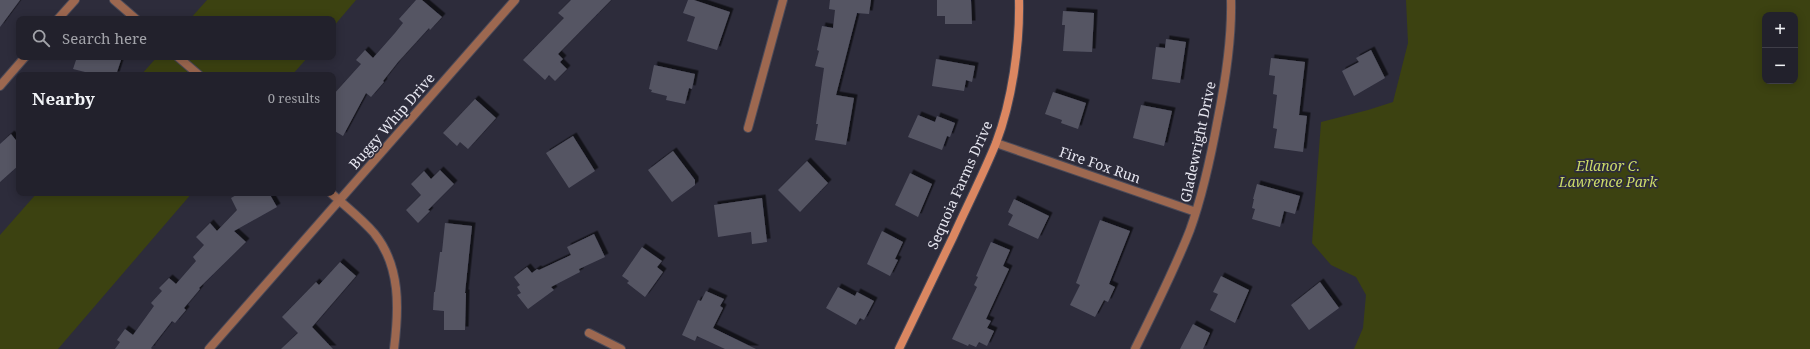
<!DOCTYPE html>
<html lang="en">
<head>
<meta charset="utf-8">
<style>
  :root { --surface:#22212c; --page:#2e2e38; --text:#f1f3f6; --muted:#a2a3a9; --line:#3f3e48 }
  body { margin:0; font-family:"Noto Serif",serif; background:var(--page); color:var(--text) }
  .controls { position:absolute; right:12px; top:12px; display:grid; overflow:hidden; border-radius:8px; box-shadow:0 2px 10px #0003 }
  .controls button { width:36px; height:36px; display:grid; place-items:center; padding:0; border:0; border-bottom:1px solid var(--line); background:var(--surface); color:var(--text); font:20px sans-serif }
  .list { margin:0; padding:0; list-style:none }
  h2 { display:flex; justify-content:space-between; align-items:center; height:52px; margin:0; padding:0 16px; font-size:17px }
  h2 small { font-size:13px; font-weight:400; color:var(--muted) }
  .icon { flex:none; width:22px; height:22px; fill:none; stroke:currentColor; stroke-width:2; stroke-linecap:round; stroke-linejoin:round }
  .map { position:relative; flex:none; width:1810px; height:349px; overflow:hidden }
  .search { position:absolute; background:var(--surface); box-shadow:0 2px 10px #0003; left:16px; top:16px; width:320px; height:44px; display:flex; align-items:center; gap:10px; box-sizing:border-box; padding:0 14px; border-radius:8px; color:var(--muted); font-size:15px }
  .panel { position:absolute; background:var(--surface); box-shadow:0 2px 10px #0003; left:16px; top:72px; width:320px; height:124px; border-radius:8px }
  .map>svg:first-child { display:block }
  .green { fill:#3c4211; fill-rule:evenodd }
  .building { fill:#555564; filter:url(#shadow) }
  .lines { fill:none; stroke-linecap:round; stroke-linejoin:round }
  .street-casing { stroke:#4b4a58; stroke-width:10 }
  .secondary-casing { stroke:#4b4a58; stroke-width:10 }
  .street { stroke:#9d6850; stroke-width:8 }
  .secondary { stroke:#db8761; stroke-width:8 }
  .labels { text-anchor:middle; stroke-width:3.5; stroke-linejoin:round; paint-order:stroke }
  .street-label { font-size:14px; fill:#e6e6f0; stroke:#2d2c3b }
  .park-label { font-size:14px; font-style:italic; fill:#ccdb68; stroke:#2d2c3b }
</style>
</head>
<body>
<div class="map">
<svg width="1810" height="349" viewBox="0 0 1810 349">
  <defs>
    <filter id="shadow"><feDropShadow dx="3.5" dy="-3.5" stdDeviation="0" flood-color="#0009"/></filter>
  </defs>
  <rect width="100%" height="100%" fill="#2d2c3b"/>
  <!-- green -->
  <path class="green" d="M207 0H356L333 27V19H190Z
    M1406 0H1810V349H1354L1363 328 1366 295 1356 277 1331 265 1312 243 1321 122 1368 110 1393 102 1408 43ZM1765 15H1795V81H1765Z
    M157 57H308L292 75H141Z
    M37 193H192L58 349H0V235Z"/>
  <!-- building -->
  <path class="building" d="M0 0H20L0 27Z
    M416 0H422L442 17 430 30 429 28 398 62 383 81 384 82 371 97 366 93 343 136 333 130V95L361 64 356 60 365 50 373 58 395 33 403 23 399 19Z
    M571 0H611L558 54 563 59 560 62 567 69 555 81 549 75 545 80 523 60 564 18 558 13Z
    M688 0H694L730 12 717 50 687 41 695 17 683 13Z
    M830 0H871L869 14 857 13 836 95 854 98 846 145 815 140 818 124H816L824 68 815 66 819 51 817 50 822 26 833 28 835 10 829 9Z
    M937 0H971L972 24H945V16H937Z
    M1063 11 1094 13 1092 52 1063 51 1065 25H1062Z
    M1166 39 1186 42 1180 83 1152 79 1156 47 1165 48Z
    M1371 50 1385 78 1354 96 1342 71 1359 62 1356 58Z
    M77 57H122L116 75H84L85 72 73 69Z
    M1271 58 1305 62 1299 115 1307 116 1303 152 1274 148 1277 129 1273 128 1277 95 1273 94 1275 76 1269 75Z
    M936 59 975 66 972 82 966 80 964 91 932 86Z
    M654 65 695 74 692 89 689 88 685 104 666 100 667 96 651 92 652 90 649 89Z
    M1053 92 1086 103 1078 129 1061 123 1062 120 1045 114Z
    M475 99 496 118 468 149 460 142 457 146 443 133Z
    M1141 105 1172 111 1164 146 1133 138Z
    M918 115 935 122 937 116 955 123 950 137 947 136 942 150 908 137Z
    M11 134 19 144V165L0 182V144Z
    M573 136 595 171 569 188 546 153Z
    M673 151 695 180V185L672 202 648 170Z
    M807 161 828 183 800 212 778 190Z
    M440 170 454 184 428 210 430 211 418 223 406 210 421 195 411 184 424 171 431 179Z
    M910 173 932 184 918 217 895 205Z
    M1257 184 1300 196 1295 214 1284 211 1280 227 1252 219 1255 209 1252 208 1254 199H1253Z
    M240 193H269L277 207 234 231 246 242 199 288 200 289 184 308 186 310 175 323 172 321 151 348 152 349H115L120 342 117 340 125 329 133 335 154 306 151 303 162 291 159 288 169 278 176 284 196 261 193 257 204 245 196 237 210 223 217 231 237 210 231 198Z
    M762 198 767 242 752 244 751 232 718 237 714 205Z
    M1014 199 1049 216 1038 239 1008 225 1013 215 1008 212Z
    M1100 220 1130 231 1109 284 1115 287 1108 302 1104 300 1095 317 1070 305 1080 285 1076 283Z
    M445 223 472 226 465 293H466L465 330H444V311L433 310 434 292H435L440 252H442Z
    M882 231 903 242 895 259 898 260 890 276 867 264Z
    M594 234 605 257 579 269 580 272 551 287 554 290 528 309 517 295 521 293 517 287 520 285 514 277 527 267 532 273 537 269 539 270 571 255 567 247Z
    M991 242 1010 250 1003 266 1009 269 986 319 991 321 987 328 994 331 987 346 979 342 976 347 969 344 968 346 952 339 977 287 974 285 978 277 976 276Z
    M642 247 662 261 657 267 663 272 645 297 627 283 629 281 622 276Z
    M340 262 356 276 312 327 333 349H281L298 333 282 317 316 282 319 285Z
    M1221 276 1249 290 1235 323 1210 310 1218 294 1213 292Z
    M1320 282 1339 308 1309 330 1291 305Z
    M838 287 855 296 857 292 874 301 864 320 860 318 856 325 826 308Z
    M706 291 724 299 720 306 723 308 713 328 756 349H725L697 336 695 341 682 335 698 300 701 301Z
    M1193 324 1210 333 1203 349H1180Z"/>
  <g class="lines">
    <defs>
      <path id="street" d="M114 0 136 19
        M58 19 75 0
        M178 57 199 75
        M0 86 25 57
        M748 128 783 0
        M996 143 1196 212
        M331 193C345 206 361 218 374 233 401 266 399 309 394 349
        M589 333 621 349
        M209 349 515 0
        M1135 349C1154 310 1174 271 1190 230 1203 194 1211 156 1218 118 1226 78 1232 40 1231 0"/>
      <path id="secondary" d="M899 349C917 312 935 274 953 237 967 206 983 175 996 143 1012 101 1020 45 1019 0"/>
    </defs>
    <!-- street casing -->
    <use href="#street" class="street-casing"/>
    <!-- secondary casing -->
    <use href="#secondary" class="secondary-casing"/>
    <!-- street -->
    <use href="#street" class="street"/>
    <!-- secondary -->
    <use href="#secondary" class="secondary"/>
  </g>
  <g class="labels">
    <!-- street labels -->
    <g class="street-label">
      <text transform="translate(392 121) rotate(-49)" y="5">Buggy Whip Drive</text>
      <text transform="translate(1198 142) rotate(-78)" y="5">Gladewright Drive</text>
      <text transform="translate(1100 165) rotate(19)" y="5">Fire Fox Run</text>
      <text transform="translate(960 185) rotate(-66)" y="5">Sequoia Farms Drive</text>
    </g>
    <!-- park labels -->
    <g class="park-label">
      <text x="1608" y="171">Ellanor C.<tspan x="1608" dy="16">Lawrence Park</tspan></text>
    </g>
  </g>
</svg>
<div class="controls">
<button>+</button>
<button>−</button>
</div>
<div class="search"><svg class="icon" aria-label="search" viewBox="0 0 24 24"><circle cx="10" cy="10" r="6"/><path d="M15 15l6 6"/></svg>Search here</div>
<section class="panel">
<h2>Nearby<small>0 results</small></h2>
<ul class="list">
</ul>
</section>
</div>
</body>
</html>
